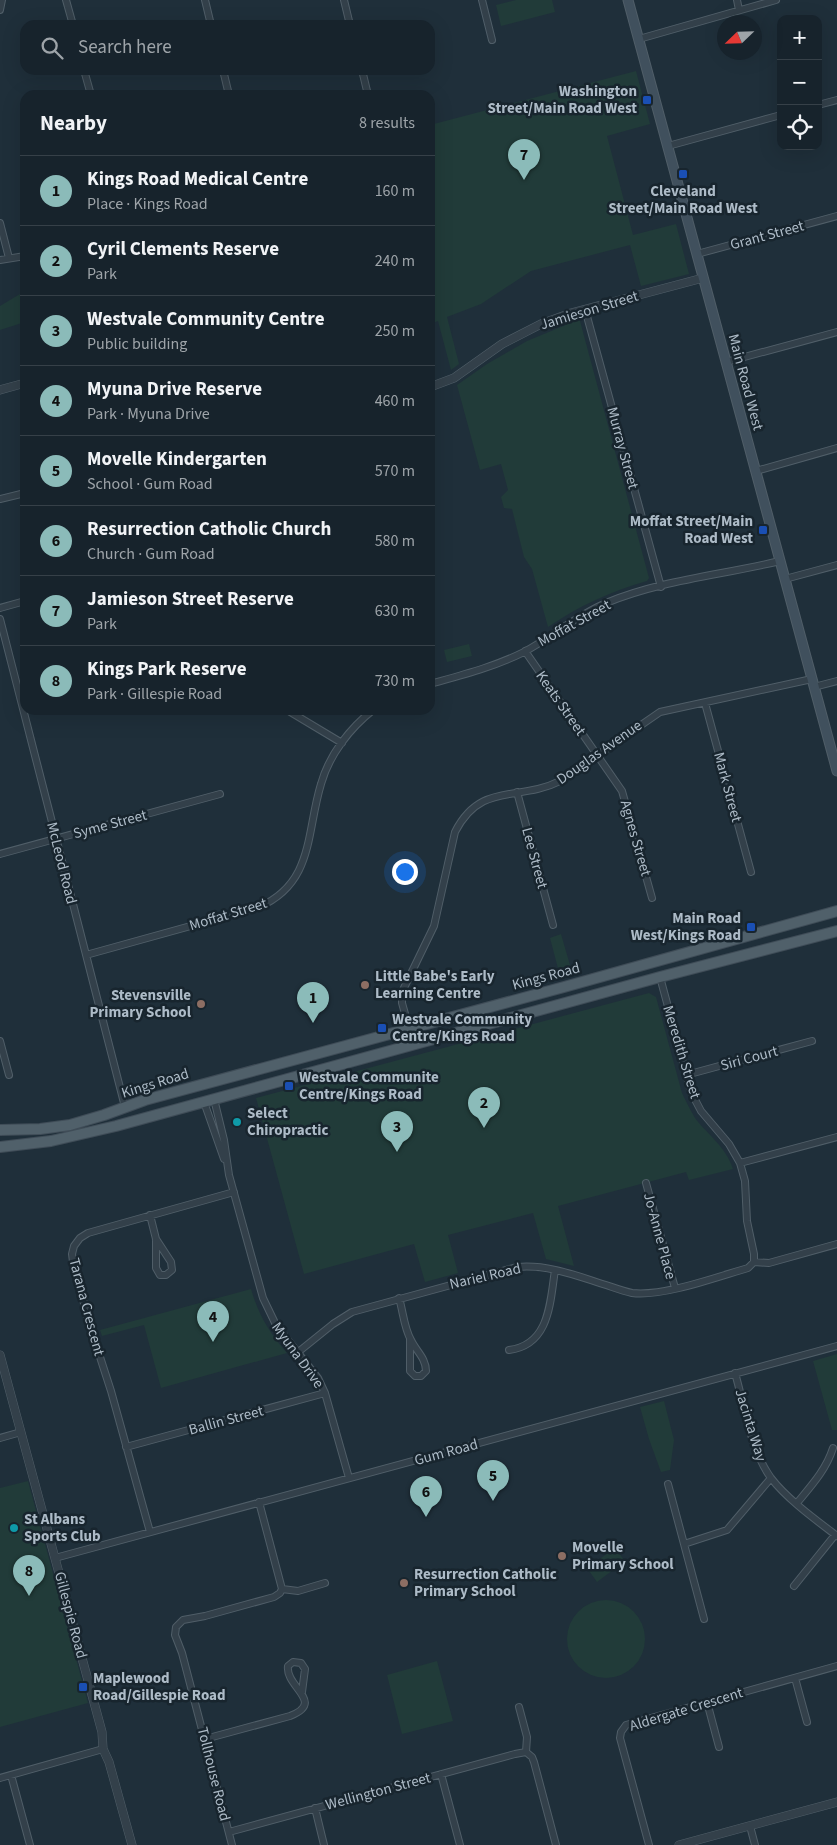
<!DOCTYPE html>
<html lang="en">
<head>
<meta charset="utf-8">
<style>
  :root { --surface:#17232c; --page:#202b34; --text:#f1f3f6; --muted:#9ea4a9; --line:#364048; --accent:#8bbbb9 }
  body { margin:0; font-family:"Source Sans 3",sans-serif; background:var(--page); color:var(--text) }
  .controls { position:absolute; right:15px; top:15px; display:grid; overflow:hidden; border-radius:10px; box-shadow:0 5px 20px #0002 }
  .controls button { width:45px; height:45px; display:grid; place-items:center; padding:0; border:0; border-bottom:1px solid var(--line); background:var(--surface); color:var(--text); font:25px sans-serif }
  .compass { position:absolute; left:717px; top:15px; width:45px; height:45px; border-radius:50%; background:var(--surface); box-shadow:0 5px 20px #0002; rotate:247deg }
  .you { position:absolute; left:404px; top:871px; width:18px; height:18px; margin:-12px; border:4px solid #fff; border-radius:50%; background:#1a73e8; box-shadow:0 0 0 8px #1a73e833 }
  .badge { display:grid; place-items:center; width:32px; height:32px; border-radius:50%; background:var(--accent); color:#111; font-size:16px; font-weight:700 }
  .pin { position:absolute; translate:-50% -41px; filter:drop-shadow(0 1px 2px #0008) }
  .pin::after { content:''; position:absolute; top:26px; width:18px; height:15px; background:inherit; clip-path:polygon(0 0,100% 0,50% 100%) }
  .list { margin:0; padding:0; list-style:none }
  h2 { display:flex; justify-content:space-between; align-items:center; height:65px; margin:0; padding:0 20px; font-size:21px }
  h2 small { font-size:16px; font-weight:400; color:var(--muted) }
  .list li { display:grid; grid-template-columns:32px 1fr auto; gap:15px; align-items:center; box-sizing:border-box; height:70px; padding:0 20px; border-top:1px solid var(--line) }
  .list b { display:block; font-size:19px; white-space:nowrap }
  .list p { margin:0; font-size:16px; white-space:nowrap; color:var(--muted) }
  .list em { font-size:16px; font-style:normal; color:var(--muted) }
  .icon { flex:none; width:28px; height:28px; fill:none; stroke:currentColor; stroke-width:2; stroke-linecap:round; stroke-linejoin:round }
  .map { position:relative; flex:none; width:837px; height:1845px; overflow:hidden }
  .search { position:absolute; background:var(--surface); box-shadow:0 5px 20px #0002; left:20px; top:20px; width:415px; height:55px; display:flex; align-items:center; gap:12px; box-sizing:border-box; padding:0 18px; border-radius:15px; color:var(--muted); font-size:19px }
  .panel { position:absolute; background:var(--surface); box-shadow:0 5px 20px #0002; left:20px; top:90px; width:415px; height:625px; border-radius:15px }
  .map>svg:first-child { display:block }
  .green { fill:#213b39 }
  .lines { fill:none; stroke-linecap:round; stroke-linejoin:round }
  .minor-casing { stroke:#505e68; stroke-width:8 }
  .tertiary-casing { stroke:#505e68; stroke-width:9 }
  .secondary-casing { stroke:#505e68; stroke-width:11 }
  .primary-casing { stroke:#3f4c57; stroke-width:12 }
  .minor { stroke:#33404a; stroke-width:6 }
  .tertiary { stroke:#33404a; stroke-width:8 }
  .secondary { stroke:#40505d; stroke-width:9 }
  .primary { stroke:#50606a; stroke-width:10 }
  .transit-dot { fill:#1a4fb4; stroke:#18252e; stroke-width:2 }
  .education-dot { fill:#8d6e63; stroke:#18252e; stroke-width:2 }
  .culture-dot { fill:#0f9aa8; stroke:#18252e; stroke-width:2 }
  .labels { text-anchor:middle; stroke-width:5; stroke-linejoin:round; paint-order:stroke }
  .poi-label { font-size:15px; font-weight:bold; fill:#adbbc7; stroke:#18252e; text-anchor:start }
  .street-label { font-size:15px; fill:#adbbc7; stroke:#18252e }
</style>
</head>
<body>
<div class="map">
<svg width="837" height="1845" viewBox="0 0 837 1845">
  <rect width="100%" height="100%" fill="#1f2f3a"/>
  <!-- green -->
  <path class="green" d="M516 0H552L555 12 501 26 496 5Z
    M636 71 650 124 607 136 633 235 676 224 689 274 641 286 630 245 531 271 481 304 447 317 459 364 451 370 438 321 430 324V125Z
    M25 291V322L0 330V306Z
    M578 320 580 321 649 578 647 581C611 591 579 606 548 627L532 569 524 557 512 509 504 508 501 497 508 490 501 464 480 470 457 385 487 364 527 341Z
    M469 644 472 656 447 662 444 650Z
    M561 934 572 972 560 976 550 938Z
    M649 993 656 997 682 1093C686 1101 690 1110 695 1118 708 1135 726 1147 733 1169L689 1180 686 1172 558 1206 574 1266 546 1259 533 1213 448 1235 458 1273 425 1282 414 1244 304 1274 256 1098Z
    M251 1289C258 1314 270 1334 287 1353L161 1388 144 1325 102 1336 100 1330Z
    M837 1354V1430H832L813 1361Z
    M664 1401 674 1440 670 1470 661 1472 649 1439 640 1407Z
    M28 1481 88 1703 0 1727V1488Z
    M615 1548 625 1561 597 1582 587 1568Z
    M567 1639a39 39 0 1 1 78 0a39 39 0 1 1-78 0Z
    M437 1661 453 1721 402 1734 387 1675Z"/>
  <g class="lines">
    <defs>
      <path id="minor" d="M66 0 73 25
        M205 0 211 25
        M344 0 350 25
        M482 0 492 40
        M737 0 739 10
        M0 10 2 0
        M639 39 776 0
        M84 70 91 95
        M223 70 229 95
        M362 70 368 95
        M818 105 837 100
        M668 146 781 115
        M0 223 9 258
        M697 254 837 216
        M0 260 25 256
        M585 309 661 587
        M726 362 837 332
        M756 471 837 448
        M0 499 25 493
        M785 579 837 565
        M0 608 25 601
        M0 619 125 1107
        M525 651 622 791 652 898
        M430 684C462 675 494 667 524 652 552 637 576 616 606 603 661 580 722 575 780 561
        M814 687 837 681
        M705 703 751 872
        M287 710 342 743
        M517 792 553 925
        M0 854 220 794
        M86 955 259 907C314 883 306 833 321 784 329 755 350 728 373 710
        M660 977 691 1092 701 1111 729 1144 740 1163 745 1181 747 1221 754 1254V1262
        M409 1028 402 1003V992L434 926 455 832C481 781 519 802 560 781L660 712 812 679
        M0 1041 9 1075
        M686 1075 812 1041
        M214 1099 224 1140 229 1175 263 1298 276 1325 318 1378 325 1393 349 1478
        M204 1102 224 1159
        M740 1163 837 1137
        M646 1183 675 1288
        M150 1215 156 1239V1268L160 1275H166L172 1270 171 1262 156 1239
        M399 1298C403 1311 404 1328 411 1340 416 1351 426 1358 426 1371L421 1376H415L410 1371V1339
        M509 1350C550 1345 550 1302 555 1270
        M297 1353 333 1324 352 1312 517 1267C548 1264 577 1276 606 1285 615 1288 623 1291 632 1293 662 1297 717 1277 748 1268L754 1262 769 1263 837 1244
        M735 1373C745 1407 750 1449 771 1478 787 1499 816 1520 837 1536
        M0 1438 21 1432
        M126 1447 325 1393
        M668 1484 704 1619
        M259 1502 282 1589
        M797 1503C811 1486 826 1470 833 1448
        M150 1532 111 1391 90 1326 73 1262 72 1254 74 1246 80 1238 88 1233 234 1192
        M684 1544 727 1530 771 1478
        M55 1558 837 1346
        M794 1586 835 1535
        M795 1678 807 1722
        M707 1702 719 1747
        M519 1707 527 1737 526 1752 532 1757 534 1762 556 1845
        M205 1739 290 1716C326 1702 285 1687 288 1666L293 1662 301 1663 305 1669 302 1692
        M441 1774 460 1845
        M11 1775 30 1845
        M0 1778 103 1749
        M315 1808 324 1845
        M750 1826 755 1845
        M229 1832 515 1754 526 1752
        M232 1845 182 1653 175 1635 176 1627 183 1620 205 1616 274 1597 280 1593 282 1589 298 1591 325 1583
        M649 1845 620 1738 621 1732 626 1725 837 1666"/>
      <path id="tertiary" d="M430 387 454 378 502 344 541 324 571 313 703 278
        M0 390 25 383
        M0 1355 102 1732 103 1749 109 1762 132 1845
        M679 1845 837 1802"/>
      <path id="secondary" d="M628 0 837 771"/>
      <path id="primary" d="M0 1130 40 1129 70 1125 104 1115 145 1100 564 987 837 911
        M0 1147 51 1141 116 1126 660 977 837 931"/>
    </defs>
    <!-- minor casing -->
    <use href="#minor" class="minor-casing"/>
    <!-- tertiary casing -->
    <use href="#tertiary" class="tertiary-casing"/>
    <!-- secondary casing -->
    <use href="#secondary" class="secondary-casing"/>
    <!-- primary casing -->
    <use href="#primary" class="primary-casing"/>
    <!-- minor -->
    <use href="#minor" class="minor"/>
    <!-- tertiary -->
    <use href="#tertiary" class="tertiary"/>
    <!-- secondary -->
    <use href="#secondary" class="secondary"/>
    <!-- primary -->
    <use href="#primary" class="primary"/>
  </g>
  <!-- markers -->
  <g class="transit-dot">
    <rect x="642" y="95" width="10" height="10" rx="2.5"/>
    <rect x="678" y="169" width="10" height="10" rx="2.5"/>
    <rect x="758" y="525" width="10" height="10" rx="2.5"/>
    <rect x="746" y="922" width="10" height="10" rx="2.5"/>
    <rect x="377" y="1023" width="10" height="10" rx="2.5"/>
    <rect x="284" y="1081" width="10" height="10" rx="2.5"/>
    <rect x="78" y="1682" width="10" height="10" rx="2.5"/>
  </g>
  <g class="education-dot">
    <circle cx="365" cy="985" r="5"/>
    <circle cx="201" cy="1004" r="5"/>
    <circle cx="562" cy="1556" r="5"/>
    <circle cx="404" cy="1583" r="5"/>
  </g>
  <g class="culture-dot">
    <circle cx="237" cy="1122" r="5"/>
    <circle cx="14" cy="1528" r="5"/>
  </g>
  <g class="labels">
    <!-- poi labels -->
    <g class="poi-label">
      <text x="637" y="96" text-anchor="end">Washington<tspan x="637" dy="17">Street/Main Road West</tspan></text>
      <text x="683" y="196" text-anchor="middle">Cleveland<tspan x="683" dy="17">Street/Main Road West</tspan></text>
      <text x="753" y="526" text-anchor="end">Moffat Street/Main<tspan x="753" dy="17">Road West</tspan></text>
      <text x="741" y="923" text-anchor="end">Main Road<tspan x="741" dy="17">West/Kings Road</tspan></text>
      <text x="375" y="981">Little Babe's Early<tspan x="375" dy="17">Learning Centre</tspan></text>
      <text x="191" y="1000" text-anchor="end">Stevensville<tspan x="191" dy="17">Primary School</tspan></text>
      <text x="392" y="1024">Westvale Community<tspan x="392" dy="17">Centre/Kings Road</tspan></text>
      <text x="299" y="1082">Westvale Communite<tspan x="299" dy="17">Centre/Kings Road</tspan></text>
      <text x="247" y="1118">Select<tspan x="247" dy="17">Chiropractic</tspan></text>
      <text x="24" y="1524">St Albans<tspan x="24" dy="17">Sports Club</tspan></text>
      <text x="572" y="1552">Movelle<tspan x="572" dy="17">Primary School</tspan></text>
      <text x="414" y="1579">Resurrection Catholic<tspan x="414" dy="17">Primary School</tspan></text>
      <text x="93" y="1683">Maplewood<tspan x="93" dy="17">Road/Gillespie Road</tspan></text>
    </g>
    <!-- street labels -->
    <g class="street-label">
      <text transform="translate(767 235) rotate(-15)" y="5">Grant Street</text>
      <text transform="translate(589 310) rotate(-17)" y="5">Jamieson Street</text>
      <text transform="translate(746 382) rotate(75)" y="5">Main Road West</text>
      <text transform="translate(623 448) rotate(75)" y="5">Murray Street</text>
      <text transform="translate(574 623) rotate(-29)" y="5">Moffat Street</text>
      <text transform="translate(561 703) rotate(55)" y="5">Keats Street</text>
      <text transform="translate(599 752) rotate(-35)" y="5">Douglas Avenue</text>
      <text transform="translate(728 787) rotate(75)" y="5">Mark Street</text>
      <text transform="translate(110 824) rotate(-15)" y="5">Syme Street</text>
      <text transform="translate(636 838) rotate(74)" y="5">Agnes Street</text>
      <text transform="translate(535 858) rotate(75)" y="5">Lee Street</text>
      <text transform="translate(62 863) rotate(76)" y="5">McLeod Road</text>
      <text transform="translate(228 914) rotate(-17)" y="5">Moffat Street</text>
      <text transform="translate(546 976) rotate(-15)" y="5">Kings Road</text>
      <text transform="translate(682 1052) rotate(73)" y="5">Meredith Street</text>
      <text transform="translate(749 1058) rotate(-15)" y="5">Siri Court</text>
      <text transform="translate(155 1083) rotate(-17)" y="5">Kings Road</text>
      <text transform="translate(660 1236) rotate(75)" y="5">Jo-Anne Place</text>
      <text transform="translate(485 1276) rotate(-13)" y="5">Nariel Road</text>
      <text transform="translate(87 1307) rotate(75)" y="5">Tarana Crescent</text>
      <text transform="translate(298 1355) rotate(54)" y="5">Myuna Drive</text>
      <text transform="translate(226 1420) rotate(-15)" y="5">Ballin Street</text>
      <text transform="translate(751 1425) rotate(73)" y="5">Jacinta Way</text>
      <text transform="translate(446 1452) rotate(-15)" y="5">Gum Road</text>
      <text transform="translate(71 1615) rotate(75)" y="5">Gillespie Road</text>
      <text transform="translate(686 1709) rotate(-17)" y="5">Aldergate Crescent</text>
      <text transform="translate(214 1774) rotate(76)" y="5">Tollhouse Road</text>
      <text transform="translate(378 1791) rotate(-15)" y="5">Wellington Street</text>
    </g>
  </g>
</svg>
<div class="controls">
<button>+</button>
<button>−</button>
<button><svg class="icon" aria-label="locate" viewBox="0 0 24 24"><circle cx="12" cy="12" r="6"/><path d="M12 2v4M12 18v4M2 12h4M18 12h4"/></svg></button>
</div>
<svg class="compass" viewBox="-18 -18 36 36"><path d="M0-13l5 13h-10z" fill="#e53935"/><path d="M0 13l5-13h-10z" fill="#9ea4a9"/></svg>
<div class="you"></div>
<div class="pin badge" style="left:313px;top:1023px">1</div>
<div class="pin badge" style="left:484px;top:1128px">2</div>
<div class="pin badge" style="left:397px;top:1152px">3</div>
<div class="pin badge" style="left:213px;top:1342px">4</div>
<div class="pin badge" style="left:493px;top:1501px">5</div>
<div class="pin badge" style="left:426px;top:1517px">6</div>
<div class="pin badge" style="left:524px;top:180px">7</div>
<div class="pin badge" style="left:29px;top:1596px">8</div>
<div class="search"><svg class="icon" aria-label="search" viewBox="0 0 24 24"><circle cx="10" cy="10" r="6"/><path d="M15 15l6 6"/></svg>Search here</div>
<section class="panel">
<h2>Nearby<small>8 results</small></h2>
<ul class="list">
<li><span class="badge">1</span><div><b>Kings Road Medical Centre</b><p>Place · Kings Road</p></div><em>160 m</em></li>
<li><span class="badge">2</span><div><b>Cyril Clements Reserve</b><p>Park</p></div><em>240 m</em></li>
<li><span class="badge">3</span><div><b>Westvale Community Centre</b><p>Public building</p></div><em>250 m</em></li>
<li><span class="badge">4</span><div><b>Myuna Drive Reserve</b><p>Park · Myuna Drive</p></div><em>460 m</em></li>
<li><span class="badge">5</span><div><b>Movelle Kindergarten</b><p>School · Gum Road</p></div><em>570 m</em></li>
<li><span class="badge">6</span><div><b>Resurrection Catholic Church</b><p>Church · Gum Road</p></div><em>580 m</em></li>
<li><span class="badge">7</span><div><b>Jamieson Street Reserve</b><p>Park</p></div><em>630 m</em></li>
<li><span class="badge">8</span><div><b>Kings Park Reserve</b><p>Park · Gillespie Road</p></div><em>730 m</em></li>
</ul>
</section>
</div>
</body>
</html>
